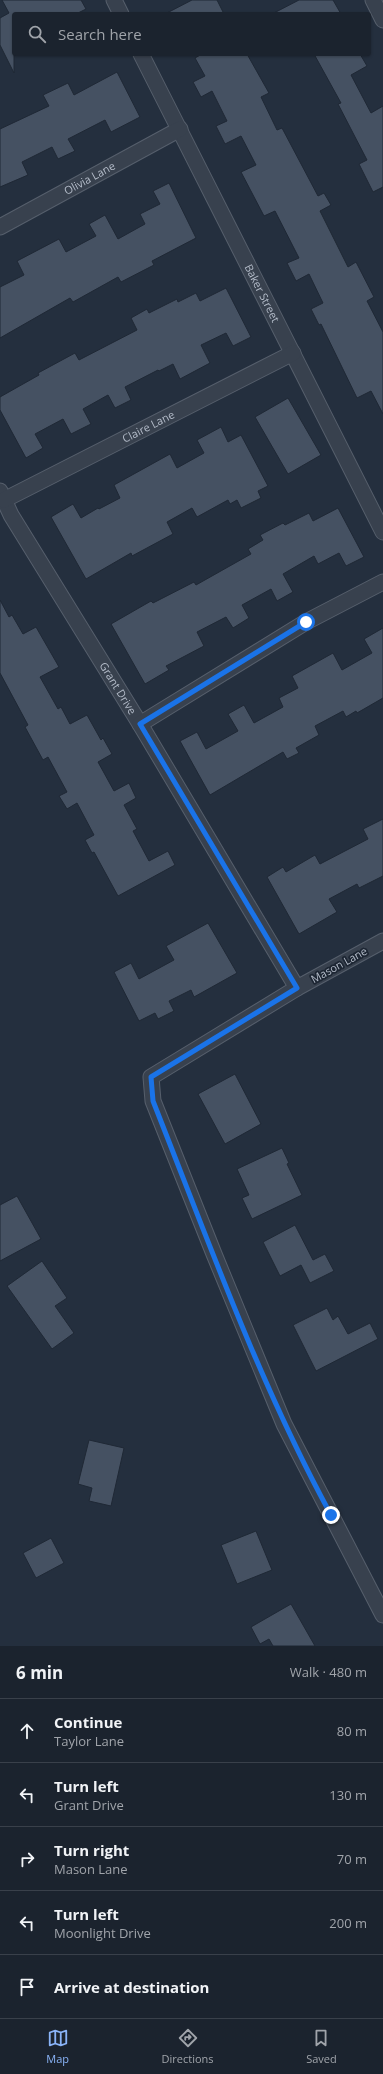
<!DOCTYPE html>
<html lang="en">
<head>
<meta charset="utf-8">
<style>
  :root { --surface:#1b232e; --page:#242b36; --text:#f1f3f6; --muted:#a0a4aa; --line:#39404a; --accent:#8ab4f8 }
  body { margin:0; font-family:"Open Sans",sans-serif; background:var(--page); color:var(--text) }
  .stop { position:absolute; width:12px; height:12px; margin:-9px; border:3px solid #1a73e8; border-radius:50%; background:#fff }
  .stop.end { background:#1a73e8; border-color:#fff; box-shadow:0 1px 4px #0008 }
  .list { margin:0; padding:0; list-style:none }
  h2 { display:flex; justify-content:space-between; align-items:center; height:52px; margin:0; padding:0 16px; font-size:17px }
  h2 small { font-size:13px; font-weight:400; color:var(--muted) }
  .list li { display:grid; grid-template-columns:26px 1fr auto; gap:12px; align-items:center; box-sizing:border-box; height:64px; padding:0 16px; border-top:1px solid var(--line) }
  .list b { display:block; font-size:15px; white-space:nowrap }
  .list p { margin:0; font-size:13px; white-space:nowrap; color:var(--muted) }
  .list em { font-size:13px; font-style:normal; color:var(--muted) }
  .icon { flex:none; width:22px; height:22px; fill:none; stroke:currentColor; stroke-width:2; stroke-linecap:round; stroke-linejoin:round }
  .map { position:relative; flex:none; width:383px; height:1646px; overflow:hidden }
  .search { position:absolute; background:var(--surface); box-shadow:0 1px 3px #0004; left:12px; right:12px; top:12px; height:44px; display:flex; align-items:center; gap:10px; box-sizing:border-box; padding:0 14px; border-radius:4px; color:var(--muted); font-size:15px }
  .sheet { height:372px; background:var(--surface) }
  nav { display:flex; justify-content:space-around; align-items:center; box-sizing:border-box; height:56px; border-top:1px solid var(--line); background:var(--surface); font-size:11px; color:var(--muted) }
  nav a { display:grid; justify-items:center; gap:2px }
  nav .on { color:var(--accent) }
  .map>svg:first-child { display:block }
  .building { fill:#455162; stroke:#1f2835 }
  .lines { fill:none; stroke-linecap:round; stroke-linejoin:round }
  .minor-casing { stroke:#565f6c; stroke-width:17 }
  .minor { stroke:#38414e; stroke-width:15 }
  .route { stroke:#1a73e8; stroke-width:5 }
  .labels { text-anchor:middle; stroke-width:3.5; stroke-linejoin:round; paint-order:stroke }
  .street-label { font-size:11px; fill:#b4bcc9; stroke:#1d2633 }
</style>
</head>
<body>
<div class="map">
<svg width="383" height="1646" viewBox="0 0 383 1646">
  <rect width="100%" height="100%" fill="#242f3e"/>
  <!-- building -->
  <path class="building" d="M2 0H81L86 9 76 14H14V73L0 45V18L9 13Z
    M192 0H217L224 14H165Z
    M299 0H333L341 14H272Z
    M202 54H247L269 93 261 97 277 130 282 128 318 196 324 193 331 205 320 211 348 267 356 262 374 297 367 301 383 332V414L371 391 357 398 321 324 319 325 311 309 323 303 309 274 296 281 287 263 299 258 275 211 264 216 241 172 256 165 241 136 225 144 216 126 227 121 212 91 201 97 193 82 205 76 195 58Z
    M314 54H360L367 66 351 75 371 113 383 106V187L373 192 359 164 367 160 338 104 341 103Z
    M117 72 140 117 111 132 105 120 68 139 75 151 58 159 52 147 22 162 28 175 0 187V129L49 106 43 95 68 83 74 95Z
    M169 183 196 238 152 261 154 265 121 282 118 277 73 302 70 298 0 338V287L24 275 17 261 59 239 66 252 96 236 89 224 105 215 118 239 145 224 140 214 160 204 153 191Z
    M226 288 251 337 233 346 226 333 201 345 210 363 180 379 173 364 159 371 158 370 125 387 131 400 115 408 108 395 83 409 91 424 71 434 63 419 35 434 43 448 26 458 0 410V397L39 375 38 373 75 353 79 360 137 330 131 318 147 309 149 313 177 299 178 302 196 293 200 301Z
    M288 398 321 455 288 474 255 417Z
    M221 427 228 442 241 435 268 486 258 491 261 498 241 508 237 500 230 504 228 500 197 517 192 508 167 522 173 534 132 556 131 553 86 579 51 517 73 504 81 518 98 508 99 509 120 498 114 485 170 454 177 468 204 453 197 440Z
    M338 508 364 557 346 566 339 553 318 564 314 556 283 574 293 592 277 601 271 589 242 605 249 618 233 628 226 617 197 632 204 646 166 666 169 670 145 684 111 624 151 601 153 603 194 582 196 585 251 554 248 549 263 540 260 535 283 523 285 525 309 513 313 521Z
    M0 600 9 617 12 615 23 634 36 627 59 667 40 677 58 709 61 707 70 724 87 715 101 740 103 738 112 754 98 762 114 791 129 783 136 798 124 805 137 829 133 831 149 861 168 851 175 865 118 896 94 852 92 853 85 840 94 835 77 803 67 809 59 796 67 792 48 757 43 760 25 727 28 725 0 673Z
    M383 628V698L357 713 356 711 346 717 343 711 315 726 319 735 296 748 299 753 287 759 283 752 210 795 180 741 197 732 206 749 238 731 228 714 244 705 254 723 283 707 279 698 298 688 292 676 333 653 342 670 372 653 364 639Z
    M383 819V876L359 888 357 884 329 899 337 912 299 934 267 877 283 867 286 872 315 855 320 864 368 839 363 829Z
    M208 923 237 973 194 997 191 990 169 1001 174 1011 158 1019 155 1013 139 1021 114 972 131 963 139 979 174 960 166 946Z
    M235 1074 261 1124 225 1144 198 1094Z
    M282 1148 289 1163 287 1164 302 1195 252 1219 242 1198 249 1195 237 1169Z
    M17 1196 41 1239 0 1261V1205Z
    M295 1225 313 1260 325 1254 334 1271 310 1283 301 1265 280 1276 263 1242Z
    M42 1261 67 1298 55 1306 74 1333 52 1349 7 1286Z
    M327 1308 333 1320 338 1316 348 1334 370 1323 378 1339 316 1371 293 1325Z
    M89 1440 124 1448 111 1506 89 1501 92 1488 78 1484Z
    M256 1531 272 1570 237 1584 221 1545Z
    M51 1538 64 1563 36 1578 23 1553Z
    M291 1604 315 1646H273L269 1639 260 1644 251 1627Z"/>
  <g class="lines">
    <defs>
      <g id="minor">
        <path d="M114 0 121 14"/>
        <path d="M373 0 383 20"/>
        <path id="s1" d="M141 54 383 532"/>
        <path id="s2" d="M0 227 180 129"/>
        <path id="s3" d="M0 491 11 515 140 724 297 988"/>
        <path id="s4" d="M4 500 293 353"/>
        <path d="M140 724 306 622 383 582"/>
        <path d="M383 941 297 988 151 1077 153 1101 214 1254 284 1424 383 1615"/>
      </g>
    </defs>
    <!-- minor casing -->
    <use href="#minor" class="minor-casing"/>
    <!-- minor -->
    <use href="#minor" class="minor"/>
  </g>
  <g class="lines">
    <!-- route -->
    <path class="route" d="M306 622 140 724 297 988 151 1077 153 1101C208 1240 259 1383 331 1515"/>
  </g>
  <g class="labels">
    <!-- street labels -->
    <g class="street-label">
      <text dy="4" stroke="none"><textPath href="#s2" startOffset="102">Olivia Lane</textPath></text>
      <text dy="4" stroke="none"><textPath href="#s1" startOffset="268">Baker Street</textPath></text>
      <text dy="4" stroke="none"><textPath href="#s4" startOffset="162">Claire Lane</textPath></text>
      <text dy="4" stroke="none"><textPath href="#s3" startOffset="230">Grant Drive</textPath></text>
      <text transform="translate(339 965) rotate(-29)" y="4">Mason Lane</text>
    </g>
  </g>
</svg>
<div class="stop" style="left:306px;top:622px"></div>
<div class="stop end" style="left:331px;top:1515px"></div>
<div class="search"><svg class="icon" aria-label="search" viewBox="0 0 24 24"><circle cx="10" cy="10" r="6"/><path d="M15 15l6 6"/></svg>Search here</div>
</div>
<section class="sheet">
<h2>6 min<small>Walk · 480 m</small></h2>
<ul class="list">
<li><svg class="icon" aria-label="ahead" viewBox="0 0 24 24"><path d="M12 20V5M6 11l6-6 6 6"/></svg><div><b>Continue</b><p>Taylor Lane</p></div><em>80 m</em></li>
<li><svg class="icon" aria-label="left" viewBox="0 0 24 24"><path d="M17 20v-9H6M10 6l-5 5 5 5"/></svg><div><b>Turn left</b><p>Grant Drive</p></div><em>130 m</em></li>
<li><svg class="icon" aria-label="right" viewBox="0 0 24 24"><path d="M7 20v-9h11M14 6l5 5-5 5"/></svg><div><b>Turn right</b><p>Mason Lane</p></div><em>70 m</em></li>
<li><svg class="icon" aria-label="left" viewBox="0 0 24 24"><path d="M17 20v-9H6M10 6l-5 5 5 5"/></svg><div><b>Turn left</b><p>Moonlight Drive</p></div><em>200 m</em></li>
<li><svg class="icon" aria-label="arrive" viewBox="0 0 24 24"><path d="M6 21V4h12l-3 4 3 4H6"/></svg><div><b>Arrive at destination</b></div></li>
</ul>
</section>
<nav>
<a class="on"><svg class="icon" aria-label="map" viewBox="0 0 24 24"><path d="M3 6l6-2 6 2 6-2v14l-6 2-6-2-6 2zM9 4v14M15 6v14"/></svg>Map</a>
<a><svg class="icon" aria-label="directions" viewBox="0 0 24 24"><path d="M12 3l9 9-9 9-9-9zM9 14v-3h6M13 9l2 2-2 2"/></svg>Directions</a>
<a><svg class="icon" aria-label="saved" viewBox="0 0 24 24"><path d="M7 4h10v16l-5-4-5 4z"/></svg>Saved</a>
</nav>
</body>
</html>
